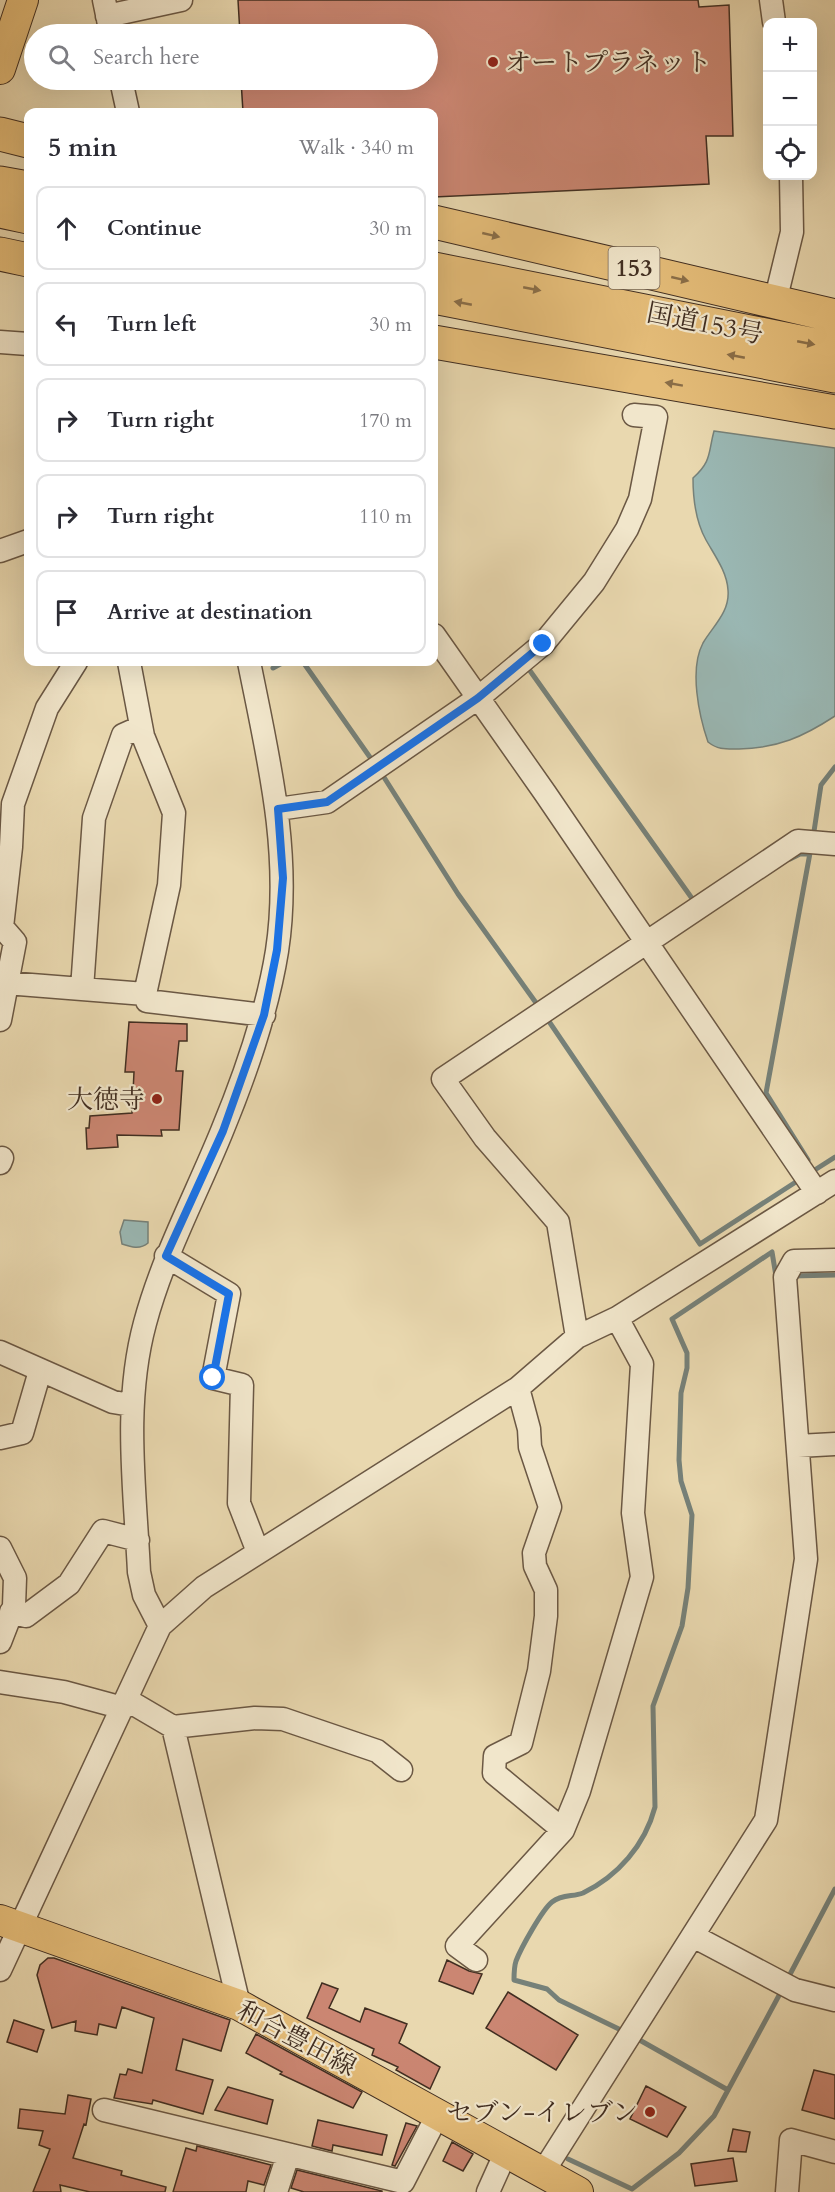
<!DOCTYPE html>
<html lang="en">
<head>
<meta charset="utf-8">
<style>
  :root { --surface:#fff; --page:#f7f7f7; --text:#2b2b33; --muted:#7c7c81; --line:#e1e1e2 }
  body { margin:0; font-family:Cardo,"Noto Serif JP",serif; background:var(--page); color:var(--text) }
  .controls { position:absolute; right:18px; top:18px; display:grid; overflow:hidden; border-radius:12px; box-shadow:0 6px 24px #0002 }
  .controls button { width:54px; height:54px; display:grid; place-items:center; padding:0; border:0; border-bottom:2px solid var(--line); background:var(--surface); color:var(--text); font:30px sans-serif }
  .stop { position:absolute; width:18px; height:18px; margin:-14px; border:4px solid #1a73e8; border-radius:50%; background:#fff }
  .stop.end { background:#1a73e8; border-color:#fff; box-shadow:0 2px 6px #0008 }
  .list { margin:0; padding:0; list-style:none }
  h2 { display:flex; justify-content:space-between; align-items:center; height:78px; margin:0; padding:0 24px; font-size:26px }
  h2 small { font-size:20px; font-weight:400; color:var(--muted) }
  .list li { display:grid; grid-template-columns:39px 1fr auto; gap:18px; align-items:center; box-sizing:border-box; height:84px; margin:0 12px 12px; padding:0 12px; border:2px solid var(--line); border-radius:12px }
  .list b { display:block; font-size:22px; white-space:nowrap }
  .list em { font-size:20px; font-style:normal; color:var(--muted) }
  .icon { flex:none; width:33px; height:33px; fill:none; stroke:currentColor; stroke-width:2; stroke-linecap:round; stroke-linejoin:round }
  .map { position:relative; flex:none; width:835px; height:2192px; overflow:hidden }
  .search { position:absolute; background:var(--surface); box-shadow:0 6px 24px #0002; left:24px; top:24px; width:414px; height:66px; display:flex; align-items:center; gap:15px; box-sizing:border-box; padding:0 21px; border-radius:33px; color:var(--muted); font-size:22px }
  .panel { position:absolute; background:var(--surface); box-shadow:0 6px 24px #0002; left:24px; top:108px; width:414px; height:558px; border-radius:12px }
  .map>svg:first-child { display:block }
  .water { fill:#9ab8b4; stroke:#768179; stroke-width:1.5 }
  .lines { fill:none; stroke-linecap:round; stroke-linejoin:round }
  .stream { stroke:#768179; stroke-width:5 }
  .building { fill:#cb8672; stroke:#412e21; stroke-width:1.5 }
  .minor-casing { stroke:#6b5844; stroke-width:25 }
  .major-casing { stroke:#412e21; stroke-width:32 }
  .highway-casing { stroke:#412e21; stroke-width:35 }
  .minor { stroke:#f1e6cb; stroke-width:22 }
  .major { stroke:#e4bc78; stroke-width:30 }
  .highway { stroke:#e4bc78; stroke-width:33 }
  .oneway { fill:#8a6e48 }
  .route { stroke:#1a73e8; stroke-width:8 }
  .poi-dot { fill:#8f2418; stroke:#f1e6cb; stroke-width:2 }
  .labels { text-anchor:middle; stroke-width:4.5; stroke-linejoin:round; paint-order:stroke }
  .shield { fill:#f1e6cb; stroke:#766554; stroke-width:1.5 }
  .shield-label { font-size:24px; font-weight:bold; fill:#412e21 }
  .poi-label { font-size:26px; fill:#412e21; stroke:#f1e6cb; text-anchor:end }
  .street-label { font-size:26px; fill:#412e21; stroke:#f1e6cb }
</style>
</head>
<body>
<div class="map">
<svg width="835" height="2192" viewBox="0 0 835 2192">
  <rect width="100%" height="100%" fill="#e9d8af"/>
  <filter id="stains"><feTurbulence type="fractalNoise" baseFrequency=".00333" numOctaves="4"/><feColorMatrix values="0 0 0 0 .2 0 0 0 0 .09 0 0 0 0 .02 0 0 0 .5 -.17"/></filter>
  <radialGradient id="worn" r=".72"><stop offset=".6" stop-color="#630" stop-opacity="0"/><stop offset="1" stop-color="#630" stop-opacity=".3"/></radialGradient>
  <!-- water -->
  <path class="water" d="M714 431 835 448V716C803 737 778 748 739 749 726 749 718 750 708 742 699 716 689 669 703 643 713 626 730 612 728 590 727 572 715 556 706 540 696 522 693 498 693 478 712 461 708 453 714 431Z
    M124 1220 148 1222V1243C140 1250 131 1247 122 1244L120 1232Z"/>
  <g class="lines">
    <!-- stream -->
    <path class="stream" d="M303 662 374 763
      M273 668 284 662
      M528 668 696 904
      M380 771 458 894 539 1007
      M813 838 821 785 835 767
      M790 859 800 854H809
      M546 1017 700 1244 802 1178
      M808 1160 766 1093 810 853
      M810 1173 835 1157
      M792 1276 835 1275
      M787 1980 835 1889
      M625 2032 559 2000 547 1989 514 1980C514 1974 514 1967 516 1961 521 1948 542 1910 552 1902 562 1894 573 1897 583 1893 618 1876 645 1845 655 1807L653 1706 682 1626 688 1588 692 1515 681 1481 679 1460 681 1393 687 1368V1353L672 1319 772 1252 776 1276
      M636 2038 728 2090
      M568 2159 632 2189 679 2153 714 2116 783 1988"/>
  </g>
  <!-- building -->
  <path class="building" d="M238 0H698L699 7 729 5 733 136H706L709 184 434 197V112H243L241 80H428V34H240Z
    M129 1022 187 1024V1041H179L176 1071H183L179 1130H161L162 1136 117 1135 118 1147 87 1149 86 1128H89L90 1116 132 1113 134 1072H125Z
    M48 1958H54L230 2020 221 2051 183 2039 176 2070 213 2080 203 2114 153 2100 152 2104 114 2098 120 2074 126 2075 128 2069 142 2073 154 2018 122 2007 116 2028 99 2024 97 2035 75 2031 76 2021 52 2028 37 1975 40 1965Z
    M447 1960 469 1971 482 1974 473 1994 439 1981Z
    M322 1983 338 1989 329 2008 360 2022 365 2008 407 2024 399 2043 440 2067 430 2089 396 2070 398 2067 372 2055 374 2049 307 2018Z
    M508 1992 578 2035 556 2070 486 2028Z
    M14 2020 44 2030 37 2052 7 2042Z
    M256 2034 362 2092 353 2108 280 2074 282 2072 246 2053Z
    M814 2070 835 2075V2119L802 2110Z
    M646 2086 686 2107 667 2137 630 2119Z
    M228 2087 273 2100 267 2124 215 2110Z
    M68 2095 91 2099 86 2125 84 2124 73 2158 122 2171 121 2175 166 2187 165 2192H90L60 2185 61 2192H33L50 2149 39 2145 43 2131 18 2128 20 2109 65 2114Z
    M318 2120 387 2135 382 2155 333 2145 332 2151 312 2146Z
    M406 2123 417 2126 395 2166 392 2165Z
    M733 2129 750 2132 746 2152 728 2151Z
    M452 2142 473 2154 463 2171 443 2161Z
    M197 2146 271 2165 264 2185 248 2181 246 2192H173L186 2148 196 2151Z
    M733 2158 737 2181 695 2186 691 2164Z
    M297 2170 382 2191V2192H304L291 2188Z"/>
  <g class="lines">
    <defs>
      <path id="minor" d="M104 0 111 34
        M771 0 774 22
        M107 16 181 0
        M121 80 128 112
        M775 302 792 232 791 176
        M0 342 28 344
        M0 551 28 541
        M434 635 545 793 817 1193
        M129 662 143 736 174 813 169 885 145 994
        M278 809 327 802 478 698 543 644 594 582 627 529 640 499 656 417 634 415
        M0 978 6 983 145 994 147 1001 264 1015
        M82 989 94 818 123 735 141 727
        M0 1020 15 942 2 927 11 847 13 804 47 708 76 662
        M0 1163 2 1158
        M166 1256 229 1294 213 1378 242 1385 239 1503 258 1552
        M577 1337 558 1222 485 1138 443 1079 798 841 835 844
        M0 1352 113 1402 131 1405
        M518 1388 529 1429 530 1447 550 1507 534 1553 535 1566 546 1590V1616L539 1671 521 1743 495 1756 494 1773 563 1830 579 1791 642 1577 633 1513 642 1364 617 1318
        M0 1438 22 1433 40 1371
        M798 1446 835 1444
        M0 1548 15 1578 14 1606 0 1642
        M11 1612 26 1616 69 1584 103 1531 138 1540
        M160 1626 144 1595 139 1572C135 1489 123 1404 145 1323 163 1256 196 1195 222 1131 246 1073 267 1013 277 951 292 853 268 757 249 662
        M0 1682 64 1692 123 1708
        M127 1700 173 1727 255 1718 283 1719 377 1751 401 1770
        M173 1727 239 2005
        M693 1936 795 1990 835 2000
        M476 1960 457 1946 563 1830
        M0 1970 160 1626 204 1587 518 1388 577 1337 617 1318 835 1181
        M104 2110 403 2182 438 2114
        M543 2172 766 1820 806 1559 785 1277 794 1261 835 1260
        M276 2192 288 2155
        M488 2192 506 2152
        M787 2192 791 2140 835 2152"/>
      <path id="major" d="M0 69 23 0
        M0 1920 239 2005 578 2192"/>
      <path id="highway" d="M0 134 28 141
        M0 183 28 188
        M0 211 28 217
        M434 222 835 316
        M0 254 28 260
        M434 269 835 349
        M434 297 835 376
        M434 342 835 412"/>
    </defs>
    <!-- minor casing -->
    <use href="#minor" class="minor-casing"/>
    <!-- major casing -->
    <use href="#major" class="major-casing"/>
    <!-- highway casing -->
    <use href="#highway" class="highway-casing"/>
    <!-- minor -->
    <use href="#minor" class="minor"/>
    <!-- major -->
    <use href="#major" class="major"/>
    <!-- highway -->
    <use href="#highway" class="highway"/>
  </g>
  <!-- one-way arrows -->
  <defs><path id="oneway-solid" d="M-6-.8H1V-3.2L6.5 0L1 3.2V.8H-6Z" transform="scale(1.5)"/></defs>
  <g class="oneway">
    <use href="#oneway-solid" transform="translate(491 235) rotate(13)"/>
    <use href="#oneway-solid" transform="translate(680 279) rotate(13)"/>
    <use href="#oneway-solid" transform="translate(532 289) rotate(11)"/>
    <use href="#oneway-solid" transform="translate(463 303) rotate(-169)"/>
    <use href="#oneway-solid" transform="translate(806 343) rotate(11)"/>
    <use href="#oneway-solid" transform="translate(736 356) rotate(-169)"/>
    <use href="#oneway-solid" transform="translate(674 384) rotate(-170)"/>
  </g>
  <g class="lines">
    <!-- route -->
    <path class="route" d="M213 1378 229 1294 166 1256 223 1131 264 1015 277 950 283 878 278 809 327 802 478 698 543 644"/>
  </g>
  <!-- markers -->
  <g class="poi-dot">
    <circle cx="493" cy="62" r="6"/>
    <circle cx="157" cy="1099" r="6"/>
    <circle cx="650" cy="2112" r="6"/>
  </g>
  <g class="labels">
    <!-- shield labels -->
    <rect class="shield" x="608.5" y="247" width="51" height="42" rx="4.5"/>
    <g class="shield-label">
      <text x="634" y="276">153</text>
    </g>
    <!-- poi labels -->
    <g class="poi-label">
      <text x="505" y="71" text-anchor="start">オートプラネット</text>
      <text x="145" y="1108">大徳寺</text>
      <text x="638" y="2121">セブン-イレブン</text>
    </g>
    <!-- street labels -->
    <g class="street-label">
      <text transform="translate(705 323) rotate(11)" y="9">国道153号</text>
      <text transform="translate(297 2038) rotate(28)" y="9">和合豊田線</text>
    </g>
  </g>
  <rect width="100%" height="100%" filter="url(#stains)"/>
  <rect width="100%" height="100%" fill="url(#worn)"/>
</svg>
<div class="controls">
<button>+</button>
<button>−</button>
<button><svg class="icon" aria-label="locate" viewBox="0 0 24 24"><circle cx="12" cy="12" r="6"/><path d="M12 2v4M12 18v4M2 12h4M18 12h4"/></svg></button>
</div>
<div class="stop" style="left:213px;top:1378px"></div>
<div class="stop end" style="left:543px;top:644px"></div>
<div class="search"><svg class="icon" aria-label="search" viewBox="0 0 24 24"><circle cx="10" cy="10" r="6"/><path d="M15 15l6 6"/></svg>Search here</div>
<section class="panel">
<h2>5 min<small>Walk · 340 m</small></h2>
<ul class="list">
<li><svg class="icon" aria-label="ahead" viewBox="0 0 24 24"><path d="M12 20V5M6 11l6-6 6 6"/></svg><div><b>Continue</b></div><em>30 m</em></li>
<li><svg class="icon" aria-label="left" viewBox="0 0 24 24"><path d="M17 20v-9H6M10 6l-5 5 5 5"/></svg><div><b>Turn left</b></div><em>30 m</em></li>
<li><svg class="icon" aria-label="right" viewBox="0 0 24 24"><path d="M7 20v-9h11M14 6l5 5-5 5"/></svg><div><b>Turn right</b></div><em>170 m</em></li>
<li><svg class="icon" aria-label="right" viewBox="0 0 24 24"><path d="M7 20v-9h11M14 6l5 5-5 5"/></svg><div><b>Turn right</b></div><em>110 m</em></li>
<li><svg class="icon" aria-label="arrive" viewBox="0 0 24 24"><path d="M6 21V4h12l-3 4 3 4H6"/></svg><div><b>Arrive at destination</b></div></li>
</ul>
</section>
</div>
</body>
</html>
